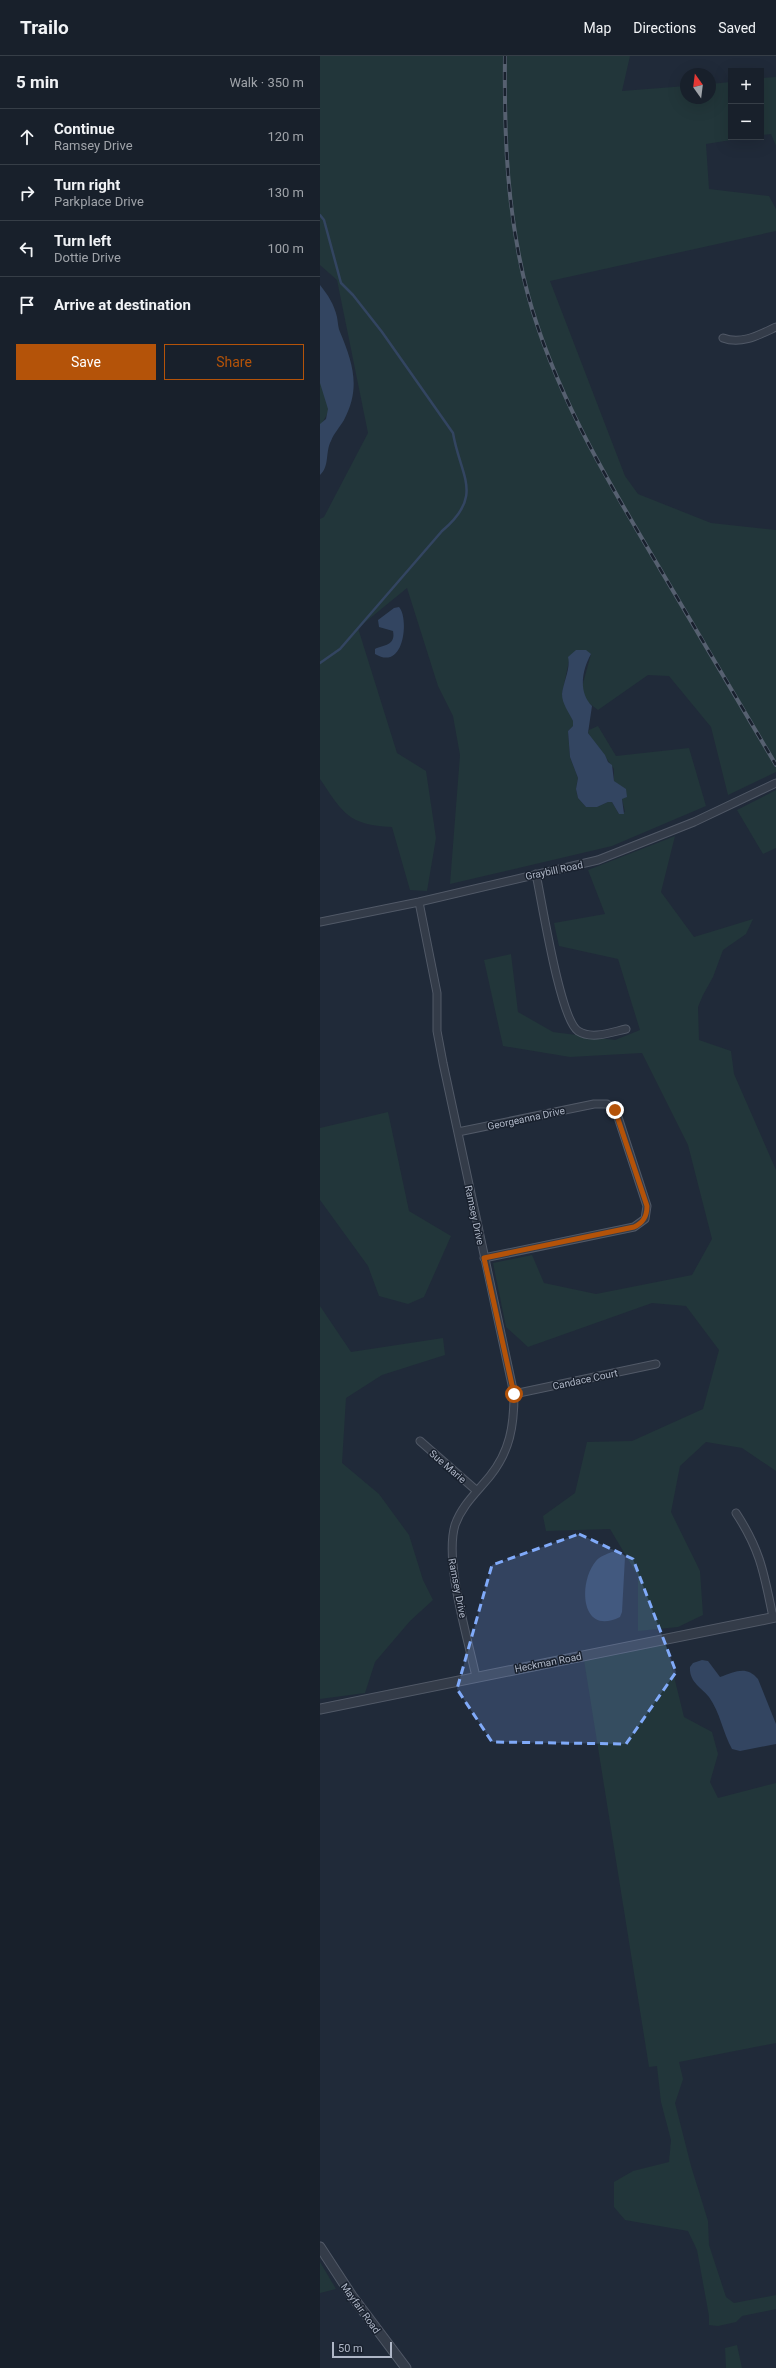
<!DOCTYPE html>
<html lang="en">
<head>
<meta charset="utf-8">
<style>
  :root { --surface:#18202b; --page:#252d37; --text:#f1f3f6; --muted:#9fa3a9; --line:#363e47; --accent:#b45309 }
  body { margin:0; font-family:Roboto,sans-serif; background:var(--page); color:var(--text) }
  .controls { position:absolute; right:12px; top:12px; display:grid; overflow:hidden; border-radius:0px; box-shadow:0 4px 16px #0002 }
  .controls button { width:36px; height:36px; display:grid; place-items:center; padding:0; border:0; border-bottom:1px solid var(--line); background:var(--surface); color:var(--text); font:20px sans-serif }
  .compass { position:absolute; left:360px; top:12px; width:36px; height:36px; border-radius:50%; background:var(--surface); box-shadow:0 4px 16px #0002; rotate:346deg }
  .scale { position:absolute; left:12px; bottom:10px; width:60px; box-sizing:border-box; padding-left:4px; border:2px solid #aeb6c6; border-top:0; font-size:11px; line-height:14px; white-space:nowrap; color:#aeb6c6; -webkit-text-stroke:3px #19212e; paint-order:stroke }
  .stop { position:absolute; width:12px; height:12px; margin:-9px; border:3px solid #b45309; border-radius:50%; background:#fff }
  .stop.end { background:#b45309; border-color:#fff; box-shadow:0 1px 4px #0008 }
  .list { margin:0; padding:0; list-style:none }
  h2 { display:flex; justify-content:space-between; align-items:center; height:52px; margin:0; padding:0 16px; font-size:17px }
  h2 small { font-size:13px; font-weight:400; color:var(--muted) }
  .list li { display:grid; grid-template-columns:26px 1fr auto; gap:12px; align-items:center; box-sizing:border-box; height:56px; padding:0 16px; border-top:1px solid var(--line) }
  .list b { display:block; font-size:15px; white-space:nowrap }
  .list p { margin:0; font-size:13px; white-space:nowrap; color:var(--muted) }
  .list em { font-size:13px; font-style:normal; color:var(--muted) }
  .actions { display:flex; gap:8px; padding:12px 16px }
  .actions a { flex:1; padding:9px 0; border:1px solid var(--accent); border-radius:0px; text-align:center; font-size:14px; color:var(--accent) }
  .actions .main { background:var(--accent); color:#fff }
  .icon { flex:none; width:22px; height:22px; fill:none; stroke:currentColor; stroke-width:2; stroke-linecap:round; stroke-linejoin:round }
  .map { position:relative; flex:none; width:456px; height:2312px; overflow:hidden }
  header { display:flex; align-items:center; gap:24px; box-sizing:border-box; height:56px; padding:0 20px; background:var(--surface); border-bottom:1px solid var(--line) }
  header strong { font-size:19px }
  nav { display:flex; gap:22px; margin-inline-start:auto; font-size:14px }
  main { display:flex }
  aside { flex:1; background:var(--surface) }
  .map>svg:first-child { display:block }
  .green { fill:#22363a }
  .water { fill:#334561 }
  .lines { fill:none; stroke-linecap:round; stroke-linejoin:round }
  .stream { stroke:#334561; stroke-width:2.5 }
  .minor-casing { stroke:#515967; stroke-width:9 }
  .tertiary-casing { stroke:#515967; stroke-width:11 }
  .minor { stroke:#343c49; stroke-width:7 }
  .tertiary { stroke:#343c49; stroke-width:9 }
  .rail-casing { stroke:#566070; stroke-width:4 }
  .rail { stroke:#19212e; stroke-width:2.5; stroke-dasharray:8; stroke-linecap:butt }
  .route { stroke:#b45309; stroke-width:5 }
  .marked { fill:#80aaf9; fill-opacity:0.2; stroke:#80aaf9; stroke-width:3; stroke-dasharray:8 5; stroke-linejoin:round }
  .labels { text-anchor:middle; stroke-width:3; stroke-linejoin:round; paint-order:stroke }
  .street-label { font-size:10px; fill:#aeb6c6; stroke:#19212e }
</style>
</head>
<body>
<header>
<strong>Trailo</strong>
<nav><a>Map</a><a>Directions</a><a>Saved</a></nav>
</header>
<main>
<aside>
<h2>5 min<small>Walk · 350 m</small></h2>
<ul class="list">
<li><svg class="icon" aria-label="ahead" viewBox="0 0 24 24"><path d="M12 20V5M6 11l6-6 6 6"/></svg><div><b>Continue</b><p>Ramsey Drive</p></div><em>120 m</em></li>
<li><svg class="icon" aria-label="right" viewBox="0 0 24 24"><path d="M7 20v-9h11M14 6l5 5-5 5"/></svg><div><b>Turn right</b><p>Parkplace Drive</p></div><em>130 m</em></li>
<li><svg class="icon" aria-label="left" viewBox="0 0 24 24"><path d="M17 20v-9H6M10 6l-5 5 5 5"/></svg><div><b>Turn left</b><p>Dottie Drive</p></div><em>100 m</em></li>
<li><svg class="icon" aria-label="arrive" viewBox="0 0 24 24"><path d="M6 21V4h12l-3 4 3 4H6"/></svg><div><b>Arrive at destination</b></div></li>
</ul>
<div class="actions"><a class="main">Save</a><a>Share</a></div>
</aside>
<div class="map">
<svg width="456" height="2312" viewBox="0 0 456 2312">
  <rect width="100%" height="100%" fill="#202a39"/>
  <!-- green -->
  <path class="green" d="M0 0H310L302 35 366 30V42H390V28L411 26V81H430L386 88 389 133 449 140 456 153V175L230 225 305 420 318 438 391 467 456 474V716L408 739 391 671 349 620 328 619 278 654 265 644 262 631 271 598 249 605 242 638 253 665V670L248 675 250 701 258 722 256 733 258 742 266 751H277L288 746H292L299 758 305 756 302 743 294 725V713L268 677 269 674 278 670 296 700 369 692 386 750 292 790 130 828 140 699 133 660 118 630 87 532 38 572 77 697 106 715 116 782 107 835 90 834 72 771C28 769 23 757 0 723V463L4 461 48 377 17 224 0 209Z
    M456 21V90L451 78 441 79V22Z
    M0 279 21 333 0 371Z
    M456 734V792L443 798 417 754Z
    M355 780 341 836 374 881 433 863 426 878 403 894 393 921 383 939 378 951 379 984 411 995 414 1018 456 1114V1415L422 1392 386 1386 360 1410 351 1456 380 1515 383 1559 358 1571 318 1575V1520L290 1473 226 1475 223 1460 255 1437 267 1386 312 1385 383 1353 399 1294 366 1250 332 1247 208 1291 186 1271 173 1207 212 1199 224 1227 276 1238 372 1219 392 1183 368 1089 322 997 250 1001 183 990 164 904 191 898 198 956 233 976 295 984 320 974 298 903 239 890 234 867 285 858 268 814Z
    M68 1056 89 1155 131 1180 104 1241 88 1248 59 1240 48 1210 0 1144V1072Z
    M0 1250 31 1296 123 1282 125 1299 62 1319 26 1342 22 1407 59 1438 89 1479 103 1524 113 1544 90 1565 55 1606 45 1637 0 1643Z
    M346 1588 364 1661 392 1676 398 1698 390 1726 398 1742 456 1727V1987L359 2006 363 2023 355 2047 371 2110 388 2165 389 2189 406 2241 414 2247 456 2239V2253L422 2260 416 2266 398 2270 389 2269V2260L377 2194 368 2175 305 2164 294 2151V2126L313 2115 349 2106 351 2084 341 2046 337 2010 329 2011 264 1604Z
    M0 2206 16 2233 0 2237Z
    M417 2289 422 2312H406L405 2292Z"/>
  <!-- water -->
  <path class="water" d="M0 229C8 239 14 248 17 261 18 266 18 272 20 276 33 307 41 332 24 364 20 371 14 377 11 385 5 396 10 410 0 419V368L6 363 8 353 0 327Z
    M79 551C89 561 85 616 55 598V593C63 589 76 590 73 575L59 571 58 564 74 552Z
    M256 594H266L271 598C262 614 258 636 272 650L268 677 285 699 288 706 292 709 294 725 306 733 307 741 302 743 304 758H299L292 746H288L277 751H266L258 742 256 733 258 722 250 701 248 675 253 670V665C249 656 242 648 242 638 243 627 251 612 248 601Z
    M292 1496 302 1497 305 1501 302 1556 300 1561C260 1581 258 1526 276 1505 280 1500 287 1498 292 1496Z
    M382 1604 388 1605 400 1621C415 1616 426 1609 438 1623L456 1668V1688L420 1695 412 1693C403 1677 400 1656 389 1641 381 1631 369 1626 370 1611L373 1607Z"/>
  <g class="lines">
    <!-- stream -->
    <path class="stream" d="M0 159 4 164 21 227 33 239 62 276 133 377C140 420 165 439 122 475L20 593 0 607"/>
    <defs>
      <path id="minor" d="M403 282C421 289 439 279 456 271
        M216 818C222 846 240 963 258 975 272 984 292 976 306 973
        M99 846 117 937V975L123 1007 194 1338C194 1370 190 1395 170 1420 157 1436 142 1449 135 1469 124 1506 148 1582 156 1621
        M0 866 99 846 278 804 374 766 456 727
        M138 1076 274 1048H287L297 1058 327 1150 325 1163 314 1171 164 1202
        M194 1338 336 1308
        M100 1385 157 1435
        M416 1457C441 1495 444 1518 453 1561"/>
      <path id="tertiary" d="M0 1653 456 1561
        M0 2191 32 2240 86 2312"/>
    </defs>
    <!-- minor casing -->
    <use href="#minor" class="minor-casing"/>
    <!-- tertiary casing -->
    <use href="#tertiary" class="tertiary-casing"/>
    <!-- minor -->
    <use href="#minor" class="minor"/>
    <!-- tertiary -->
    <use href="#tertiary" class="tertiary"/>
    <defs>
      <path id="rail" d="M185 0C184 81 187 160 208 239 234 334 283 417 333 501 374 570 415 639 456 709"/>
    </defs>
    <!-- rail casing -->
    <use href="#rail" class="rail-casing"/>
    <!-- rail -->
    <use href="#rail" class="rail"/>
  </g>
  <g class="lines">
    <!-- route -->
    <path class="route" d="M194 1338 164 1202 314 1171C323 1167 327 1161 327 1150L295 1054"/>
  </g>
  <!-- marked area -->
  <path class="marked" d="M259 1478 313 1503 356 1616 306 1688 172 1686 137 1633 172 1509Z"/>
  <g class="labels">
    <!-- street labels -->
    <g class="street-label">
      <text transform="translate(234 814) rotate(-12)" y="4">Graybill Road</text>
      <text transform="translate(206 1062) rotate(-12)" y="4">Georgeanna Drive</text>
      <text transform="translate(155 1159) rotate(78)" y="4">Ramsey Drive</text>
      <text transform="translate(265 1323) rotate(-12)" y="4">Candace Court</text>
      <text transform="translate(128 1410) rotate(41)" y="4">Sue Marie</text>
      <text transform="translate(138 1532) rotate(79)" y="4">Ramsey Drive</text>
      <text transform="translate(228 1606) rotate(-11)" y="4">Heckman Road</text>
      <text transform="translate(41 2252) rotate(54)" y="4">Mayfair Road</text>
    </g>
  </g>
</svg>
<div class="controls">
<button>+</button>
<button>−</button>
</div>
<svg class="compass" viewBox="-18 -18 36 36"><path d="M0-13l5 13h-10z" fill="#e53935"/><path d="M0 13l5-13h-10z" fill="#9fa3a9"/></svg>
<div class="scale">50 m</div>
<div class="stop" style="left:194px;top:1338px"></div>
<div class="stop end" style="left:295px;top:1054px"></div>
</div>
</main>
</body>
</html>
